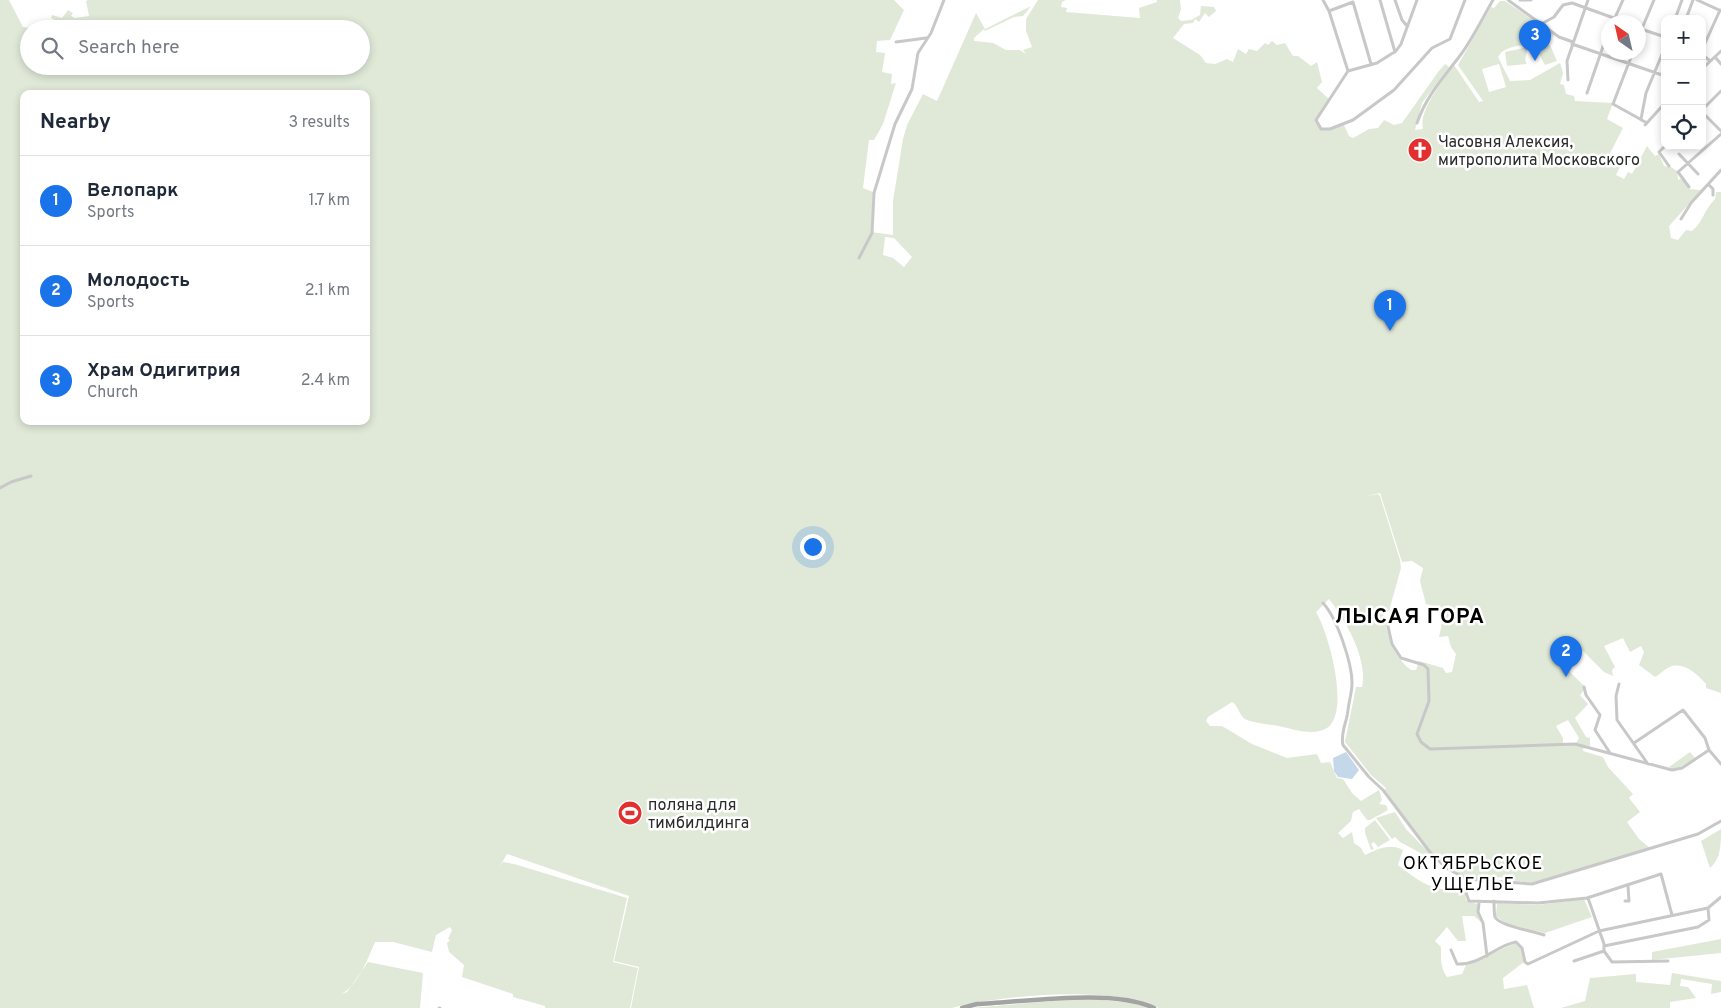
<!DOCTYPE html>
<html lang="en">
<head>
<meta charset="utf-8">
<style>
  :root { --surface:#fff; --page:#f6f6f7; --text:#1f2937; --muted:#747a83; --line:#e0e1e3; --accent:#1a73e8 }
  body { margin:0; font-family:Overpass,sans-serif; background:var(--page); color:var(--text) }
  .controls { position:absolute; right:15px; top:15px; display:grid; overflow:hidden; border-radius:10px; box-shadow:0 2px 8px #0003 }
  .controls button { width:45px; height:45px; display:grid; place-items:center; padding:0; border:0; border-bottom:1px solid var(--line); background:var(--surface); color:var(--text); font:25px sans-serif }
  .compass { position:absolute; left:1601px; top:15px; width:45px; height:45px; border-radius:50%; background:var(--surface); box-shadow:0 2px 8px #0003; rotate:326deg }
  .you { position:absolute; left:812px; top:546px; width:18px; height:18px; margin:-12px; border:4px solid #fff; border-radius:50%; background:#1a73e8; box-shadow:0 0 0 8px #1a73e833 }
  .badge { display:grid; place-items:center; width:32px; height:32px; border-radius:50%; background:var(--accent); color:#fff; font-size:16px; font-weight:700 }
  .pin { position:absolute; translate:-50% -41px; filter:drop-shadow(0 1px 2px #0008) }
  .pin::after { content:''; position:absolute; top:26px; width:18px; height:15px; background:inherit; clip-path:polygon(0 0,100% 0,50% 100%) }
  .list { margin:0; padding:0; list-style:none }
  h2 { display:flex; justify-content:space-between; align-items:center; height:65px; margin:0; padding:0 20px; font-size:21px }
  h2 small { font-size:16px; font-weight:400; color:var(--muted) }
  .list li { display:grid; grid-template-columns:32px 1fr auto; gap:15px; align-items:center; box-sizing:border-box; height:90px; padding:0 20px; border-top:1px solid var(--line) }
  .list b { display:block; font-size:19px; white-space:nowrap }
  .list p { margin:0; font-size:16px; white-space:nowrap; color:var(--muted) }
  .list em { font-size:16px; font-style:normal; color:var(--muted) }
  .icon { flex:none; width:28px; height:28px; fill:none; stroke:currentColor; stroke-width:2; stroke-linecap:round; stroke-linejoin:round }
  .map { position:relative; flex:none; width:1721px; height:1008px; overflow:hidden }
  .search { position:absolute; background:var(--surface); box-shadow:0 2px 8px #0003; left:20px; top:20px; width:350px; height:55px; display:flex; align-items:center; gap:12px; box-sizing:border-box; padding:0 18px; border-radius:28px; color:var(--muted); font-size:19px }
  .panel { position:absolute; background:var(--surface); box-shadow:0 2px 8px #0003; left:20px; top:90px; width:350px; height:335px; border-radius:10px }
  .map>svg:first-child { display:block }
  .green { fill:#e0e9d8; fill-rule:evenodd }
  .water { fill:#c4d8ea }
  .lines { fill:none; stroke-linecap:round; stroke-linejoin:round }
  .minor { stroke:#c8c8c8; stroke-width:3 }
  .major { stroke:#a3a3a3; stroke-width:4.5 }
  .labels { text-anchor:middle; stroke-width:5; stroke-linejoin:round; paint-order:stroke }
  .poi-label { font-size:16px; fill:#2b2b2b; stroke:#fff; text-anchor:start }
  .neighbourhood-label { font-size:18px; letter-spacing:1px; fill:#000; stroke:#fff }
  .district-label { font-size:21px; font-weight:bold; letter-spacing:1px; fill:#000; stroke:#fff }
</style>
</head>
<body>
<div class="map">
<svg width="1721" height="1008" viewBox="0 0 1721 1008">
  <rect width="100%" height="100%" fill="#fff"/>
  <!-- green -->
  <path class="green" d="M0 0H9L23 27 36 29H29V66H361V29H62L61 24 51 18 52 15 62 18 68 10 73 13 71 16 75 18 89 16 86 1 88 0H894L904 10 890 40 877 41 876 52 885 53 882 72 892 74 891 84 896 83 883 124 874 140H869L863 188 873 192 871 232 893 235V201L903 139 907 125 923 94 937 101 976 13 985 29 1031 6 1023 16 1014 17 985 31 984 29 974 38V41L993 43 1006 50H1020L1026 54 1023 50 1032 47 1026 31V19L1038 0H1066L1062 2 1061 7 1067 8 1066 12 1140 18 1139 8 1157 2V0H1180L1181 9 1178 18 1181 21 1191 20 1200 15 1201 6 1214 7 1216 11 1209 17 1205 13 1199 22 1195 19 1193 23 1184 24 1173 38 1200 55 1206 63 1215 64 1227 59 1233 62 1238 49 1246 54 1249 49 1257 51 1265 43 1268 45 1272 41 1277 45 1285 43 1293 56H1298L1311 66 1317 62 1322 82 1317 88 1329 99 1317 120 1323 130 1344 125 1349 136 1353 138 1369 129 1378 128 1384 120 1394 125 1402 123 1438 72 1445 64 1449 67 1422 103 1415 130 1423 129C1418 111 1444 79 1454 65L1479 102 1483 101 1458 65 1491 7 1494 8 1500 1H1505L1552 33 1554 37C1547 34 1539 32 1533 38L1534 43C1523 45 1503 46 1498 57L1510 81 1530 80 1560 63 1563 73 1560 84 1564 85 1566 94 1574 96 1575 101 1613 103 1607 119 1623 128 1606 161 1610 164 1614 161 1620 167 1616 175 1624 179 1628 172 1632 174 1647 146 1655 156 1659 154 1664 166 1671 167 1677 171 1678 180 1682 178 1689 189 1700 190 1709 182 1669 226 1671 238 1678 240 1686 230 1692 231C1704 221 1703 211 1715 199L1716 192H1721V693L1706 688V684C1698 675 1686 663 1672 666 1665 668 1661 674 1655 677L1639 665 1644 652 1641 646 1630 652 1623 638 1604 646 1615 667 1612 670 1613 676 1604 672 1575 643 1558 660 1586 688 1580 695 1588 704 1575 718 1586 737 1590 738V746L1584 745 1583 751 1603 757 1608 767 1633 794 1629 798 1640 812 1627 822 1639 839 1650 848 1533 883 1509 880 1506 877C1495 877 1484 880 1472 878 1437 874 1403 817 1385 790L1386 788 1371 775 1345 742 1356 687H1362C1368 659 1346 621 1329 599L1316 612C1328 631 1351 712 1327 728 1315 736 1296 730 1283 727 1274 725 1252 723 1245 719 1239 715 1238 705 1232 702L1208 717 1206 721 1210 726H1222L1252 744 1287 758 1317 754 1321 763 1330 762 1337 778 1343 779 1352 793 1361 801 1379 790 1382 800 1379 804 1386 805 1388 810 1370 820H1367L1359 809 1353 812 1351 821 1338 833 1343 838 1352 832 1354 843 1361 848 1365 855C1378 849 1390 843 1403 850L1398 865C1422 884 1433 891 1465 891L1466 900 1477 904 1482 923 1474 916H1462L1466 941H1458L1447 927 1435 941 1441 947C1441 959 1440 967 1447 977L1462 974 1466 965 1516 943 1521 948 1524 962 1503 978 1504 989 1527 985 1534 1008H1159C1111 985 1003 995 952 1008H631L639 967 614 961 629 896 507 854 499 868 503 862 514 864 627 898 613 962 638 968 630 1008H545V1006L513 997V994L462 977 464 965 449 952 447 943 450 940 448 939 452 930 450 927 436 935 432 952 393 942H375C368 958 358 986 341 994L347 992 368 962 423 973 420 1008H0ZM1499 64 1506 87 1489 92 1482 69ZM24 94H366V421H24ZM885 237 894 238 912 257 904 267 893 258 883 255ZM1380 493 1402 562 1412 561 1423 568 1420 581 1426 604 1445 610 1439 637 1448 636 1451 647 1456 654 1452 672 1446 673 1443 668 1419 661 1416 670H1411C1392 656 1389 633 1382 612L1389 611 1401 568 1400 560 1380 496 1378 494 1362 497ZM1568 720 1579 738 1576 743H1563V738L1556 726Z
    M1550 45 1557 61 1545 65 1536 48Z
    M1528 47 1525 60 1527 64 1507 66 1505 52Z
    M1690 752 1695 758 1680 767 1672 769 1669 767Z
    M1395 812 1406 829 1439 863 1400 842 1395 837 1392 839 1376 818Z
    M1375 820 1390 840 1378 847 1374 842 1371 844 1374 849 1371 850 1365 833V828Z
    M1721 829C1721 844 1721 859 1710 868L1701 841Z
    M1584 899 1592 917 1545 933 1506 924 1496 916 1497 903 1538 905Z
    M1721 939V953L1652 960V952Z
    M1672 973 1721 981V992L1711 994 1712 984 1681 979 1680 986 1688 987 1696 998 1670 1002V1008H1561L1585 1001 1590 978 1636 974V982L1670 985Z
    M1076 999C1102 1000 1127 1000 1151 1008H970Z"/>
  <!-- water -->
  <path class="water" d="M1346 752 1359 770 1352 779 1338 777 1334 771 1333 758Z"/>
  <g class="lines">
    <!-- minor -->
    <path class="minor" d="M1323 0 1329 11 1348 71
      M1380 0 1395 52
      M1395 0 1402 20 1407 26
      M1417 0 1401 44 1396 51 1377 63 1348 71 1316 120 1321 129H1330L1353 120 1394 90 1432 48 1450 39 1465 0
      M1508 0 1559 37 1573 42
      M1520 0H1531
      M1697 0 1721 11
      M1329 11 1353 2 1371 64
      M1675 19 1682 0
      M1686 19 1693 0
      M1613 22 1623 0
      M1543 23 1554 17 1563 5 1572 3 1625 22
      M1638 28 1665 37
      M1638 38 1654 0
      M896 42 926 38
      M1572 44 1665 76
      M1702 50 1720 10
      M1633 52 1613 104 1647 123
      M1702 54 1710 61
      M1715 57 1721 64
      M1702 69 1721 51
      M1568 80 1567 61 1588 0
      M1587 93 1608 32
      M1702 110 1721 91
      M1702 112 1721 131
      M1641 119 1646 93 1665 47
      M1417 123C1426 97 1442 79 1459 57 1472 40 1482 19 1493 0
      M1645 125 1665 103
      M1665 146 1659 152 1669 166
      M1679 154 1698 174
      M1709 185 1713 189V195
      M1689 187 1678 172 1721 134
      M1681 219 1691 203 1721 170
      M859 258 872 233 874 193 895 124 912 89 918 53 931 33 944 0
      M0 488 11 482 31 476
      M1323 603C1337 618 1352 663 1352 683 1352 692 1349 701 1348 710 1347 722 1340 733 1343 745L1369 777 1383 790 1429 851 1446 868 1467 879 1532 884 1698 834 1721 821
      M1387 622 1392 644 1401 658 1424 665 1428 669 1429 701 1417 734 1421 742 1430 749 1575 744 1672 770 1682 768 1709 750
      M1619 684 1616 696 1617 720 1648 764
      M1584 687 1586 695 1600 715 1595 730 1610 753
      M1634 743 1683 710 1705 738 1709 750 1721 764
      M1472 880 1466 893 1469 901 1538 903 1587 898 1661 874 1672 915
      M1588 898 1604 944V951L1612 962 1668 961
      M1494 901C1494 906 1494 913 1495 917 1499 926 1534 931 1544 935
      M1625 901H1629L1628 886
      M1479 903 1478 912 1483 923 1487 956
      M1708 908 1721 897
      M1604 946 1698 927 1709 920 1708 908
      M1451 950 1457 964C1481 965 1497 945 1516 942L1522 948 1525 962 1528 964 1599 931 1708 908
      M1574 961 1604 951
      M439 1008H440"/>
    <!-- major -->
    <path class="major" d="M962 1008 977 1004C1023 1002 1114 988 1154 1008"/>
  </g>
  <!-- icons -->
  <defs>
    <symbol id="church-disc" viewBox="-11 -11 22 22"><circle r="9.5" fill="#e32f2d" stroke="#fff"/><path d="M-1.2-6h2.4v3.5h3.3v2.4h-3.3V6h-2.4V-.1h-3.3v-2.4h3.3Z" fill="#fff"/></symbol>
    <symbol id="stadium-disc" viewBox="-11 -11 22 22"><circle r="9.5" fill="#e32f2d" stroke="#fff"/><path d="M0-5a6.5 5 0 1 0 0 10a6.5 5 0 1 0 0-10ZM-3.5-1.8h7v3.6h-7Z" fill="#fff"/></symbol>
  </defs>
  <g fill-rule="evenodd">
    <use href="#church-disc" x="1406" y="136" width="28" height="28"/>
    <use href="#stadium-disc" x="616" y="799" width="28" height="28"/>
  </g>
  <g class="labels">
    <!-- poi labels -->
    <g class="poi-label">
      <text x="1438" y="147">Часовня Алексия,<tspan x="1438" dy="18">митрополита Московского</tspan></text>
      <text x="648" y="810">поляна для<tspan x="648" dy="18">тимбилдинга</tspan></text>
    </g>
    <!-- neighbourhood labels -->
    <g class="neighbourhood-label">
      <text x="1473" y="869">ОКТЯБРЬСКОЕ<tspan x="1473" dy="21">УЩЕЛЬЕ</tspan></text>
    </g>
    <!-- district labels -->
    <g class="district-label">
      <text x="1410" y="623">ЛЫСАЯ ГОРА</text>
    </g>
  </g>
</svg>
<div class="controls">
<button>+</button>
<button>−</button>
<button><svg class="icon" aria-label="locate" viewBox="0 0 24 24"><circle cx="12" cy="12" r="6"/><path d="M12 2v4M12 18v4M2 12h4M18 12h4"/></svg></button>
</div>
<svg class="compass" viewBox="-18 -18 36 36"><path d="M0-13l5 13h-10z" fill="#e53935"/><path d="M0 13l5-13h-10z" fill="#747a83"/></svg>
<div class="you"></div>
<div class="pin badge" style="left:1390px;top:331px">1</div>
<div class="pin badge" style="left:1566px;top:677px">2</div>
<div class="pin badge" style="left:1535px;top:61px">3</div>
<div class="search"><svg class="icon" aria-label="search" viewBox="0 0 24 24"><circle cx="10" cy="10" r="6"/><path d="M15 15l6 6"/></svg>Search here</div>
<section class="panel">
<h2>Nearby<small>3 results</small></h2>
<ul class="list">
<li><span class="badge">1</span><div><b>Велопарк</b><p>Sports</p></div><em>1.7 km</em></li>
<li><span class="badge">2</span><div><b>Молодость</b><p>Sports</p></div><em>2.1 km</em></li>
<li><span class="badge">3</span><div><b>Храм Одигитрия</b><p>Church</p></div><em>2.4 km</em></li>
</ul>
</section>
</div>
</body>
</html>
